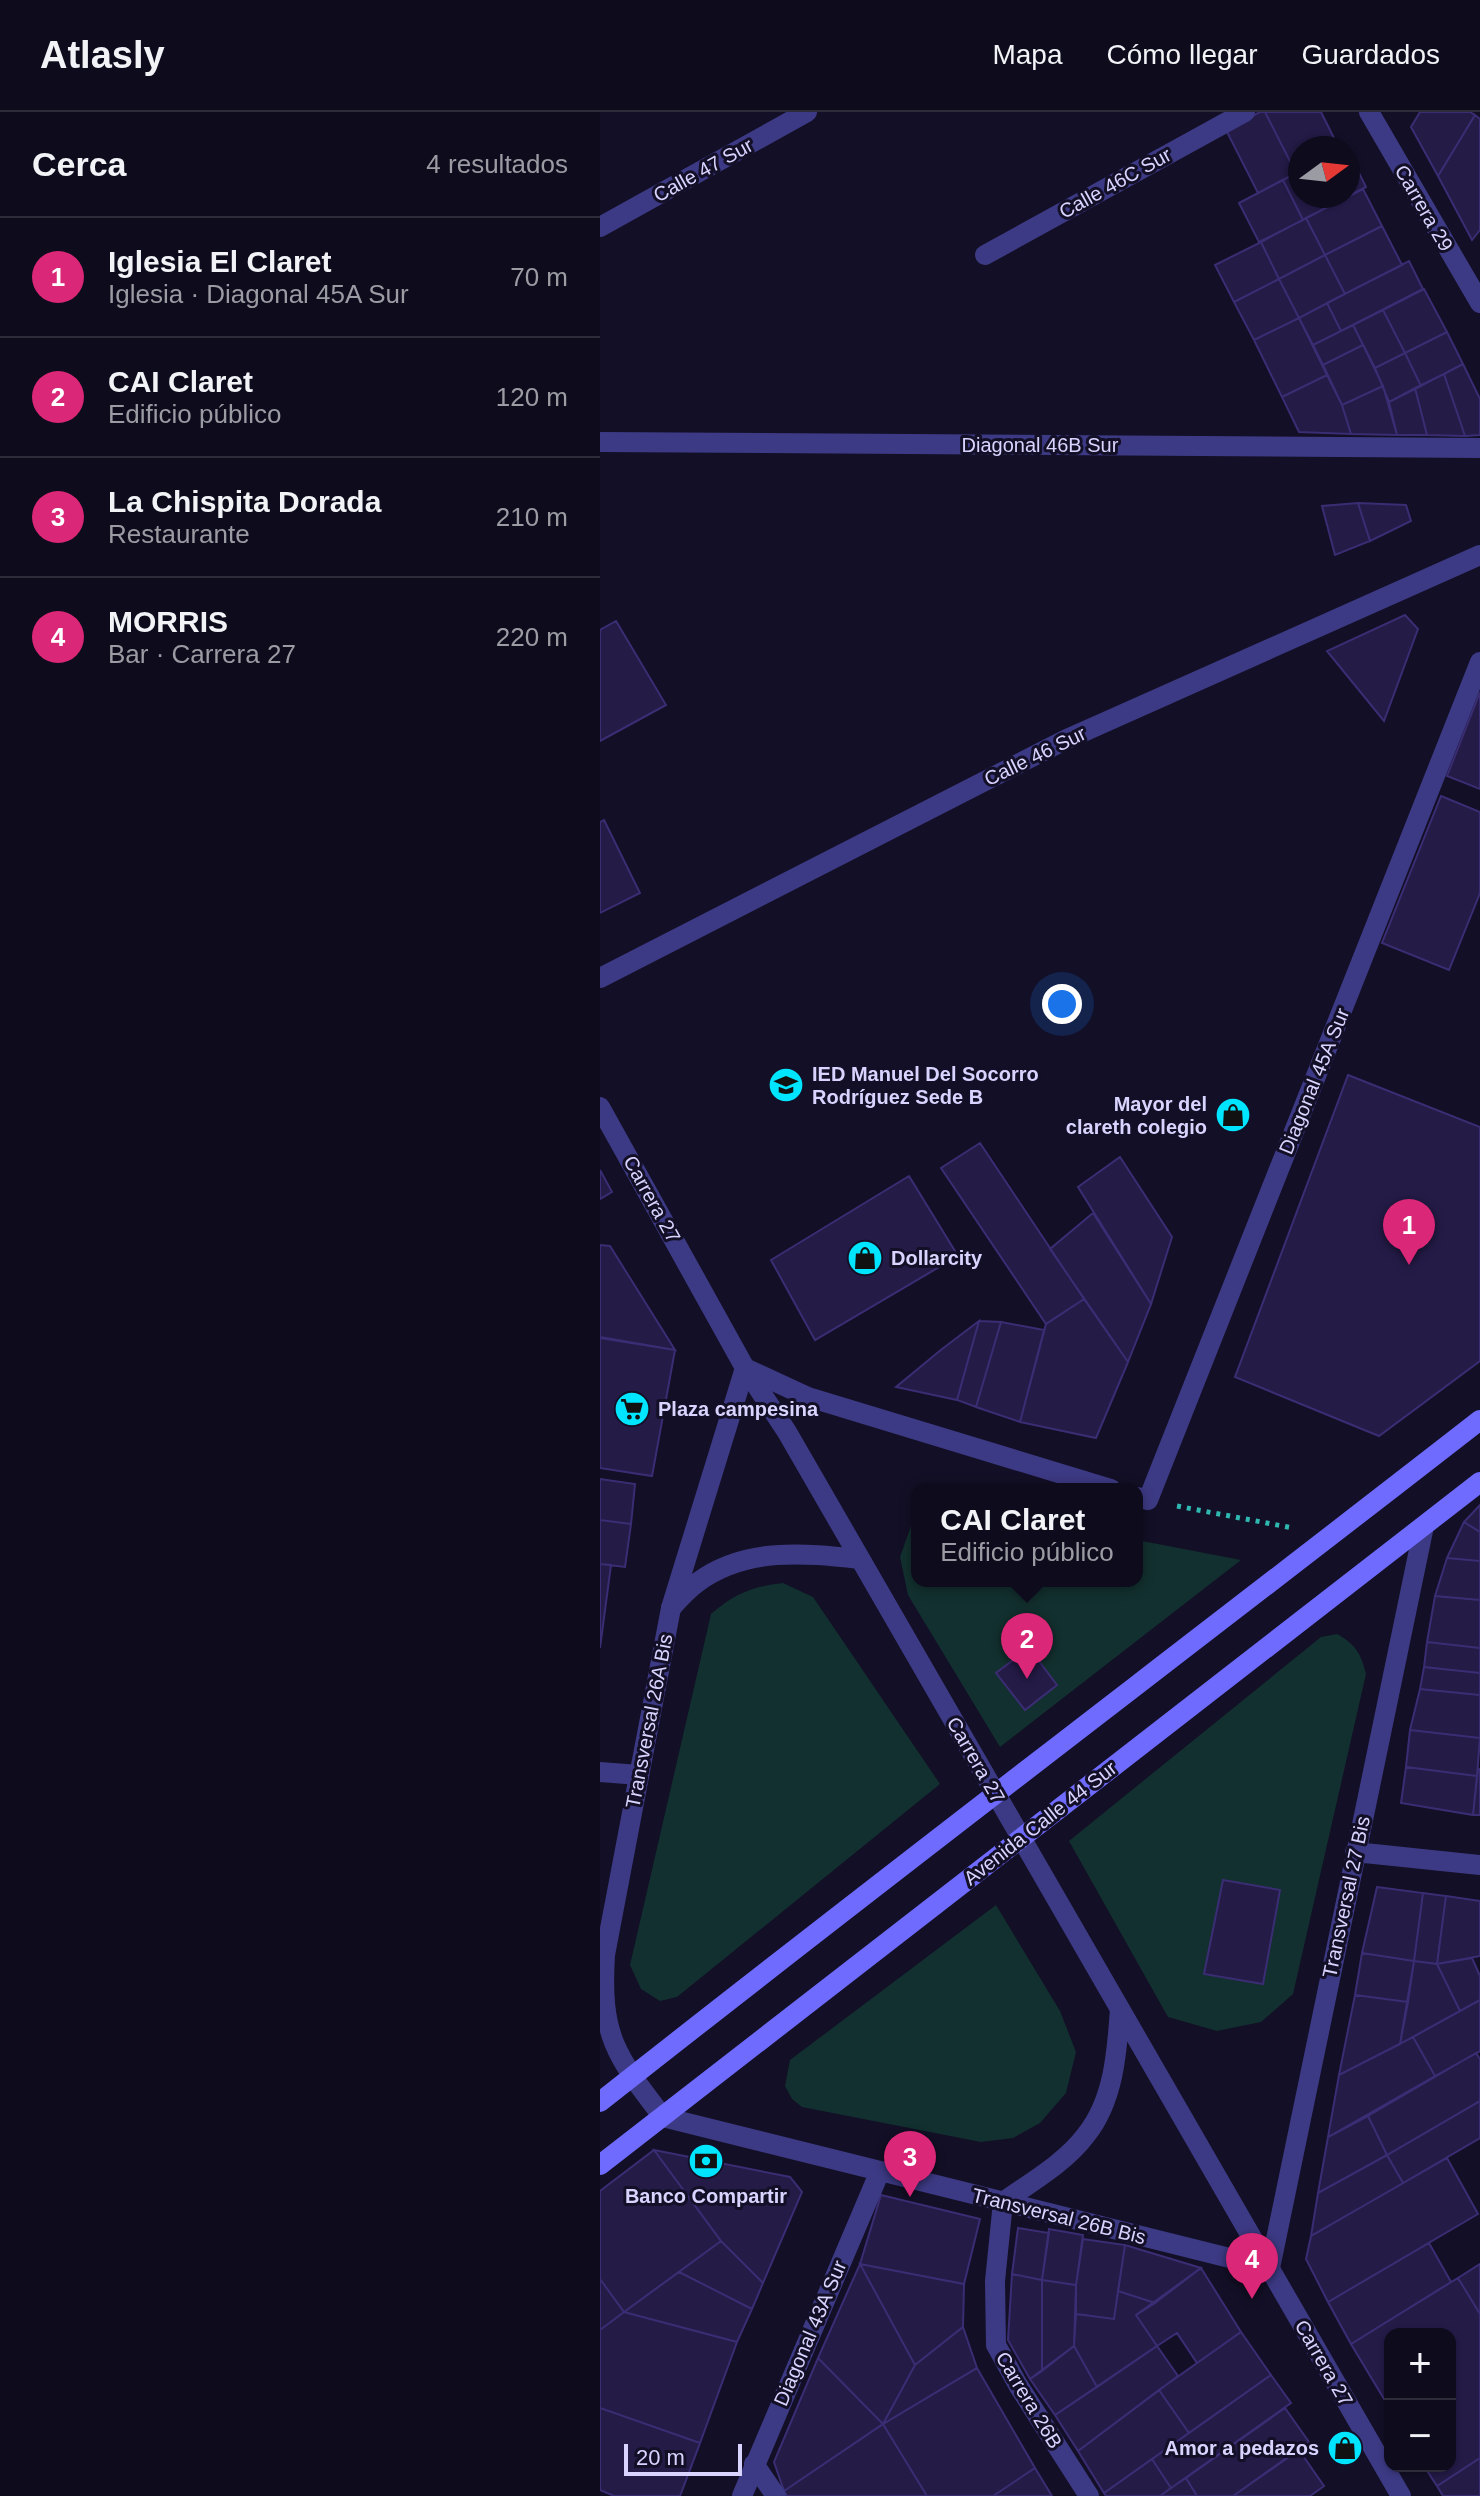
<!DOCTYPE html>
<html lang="es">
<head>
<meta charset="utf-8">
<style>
  :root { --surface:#0e0b1c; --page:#1c1929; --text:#f1f3f6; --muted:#9b9ba3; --line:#2e2b3b; --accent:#db2777 }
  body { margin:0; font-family:Helvetica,sans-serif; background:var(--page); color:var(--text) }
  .controls { position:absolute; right:24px; bottom:24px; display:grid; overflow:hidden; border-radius:16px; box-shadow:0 2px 6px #0004 }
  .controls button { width:72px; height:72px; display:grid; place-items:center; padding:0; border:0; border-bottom:2px solid var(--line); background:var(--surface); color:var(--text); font:40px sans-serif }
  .compass { position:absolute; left:688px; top:24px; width:72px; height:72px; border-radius:50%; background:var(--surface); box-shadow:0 2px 6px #0004; rotate:75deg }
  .scale { position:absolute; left:24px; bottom:20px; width:118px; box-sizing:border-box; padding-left:8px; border:4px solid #d9d4ff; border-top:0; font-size:22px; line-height:28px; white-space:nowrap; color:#d9d4ff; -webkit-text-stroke:6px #130f26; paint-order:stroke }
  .you { position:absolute; left:462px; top:892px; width:28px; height:28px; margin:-20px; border:6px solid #fff; border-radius:50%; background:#1a73e8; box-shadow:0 0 0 12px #1a73e833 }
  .badge { display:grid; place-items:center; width:52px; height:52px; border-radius:50%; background:var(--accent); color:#fff; font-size:26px; font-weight:700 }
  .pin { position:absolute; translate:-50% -66px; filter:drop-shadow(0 2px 4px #0008) }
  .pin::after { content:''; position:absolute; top:42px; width:28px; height:24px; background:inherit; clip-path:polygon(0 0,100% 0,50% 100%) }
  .popup { position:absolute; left:311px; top:1371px; width:232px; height:104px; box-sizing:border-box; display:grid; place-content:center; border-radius:16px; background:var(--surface); filter:drop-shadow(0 2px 6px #0005); font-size:26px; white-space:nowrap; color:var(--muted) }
  .popup b { font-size:30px; color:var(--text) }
  .popup::after { content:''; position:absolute; left:50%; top:100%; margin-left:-16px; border:16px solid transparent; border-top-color:var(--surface) }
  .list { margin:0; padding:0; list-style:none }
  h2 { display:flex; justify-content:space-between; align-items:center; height:104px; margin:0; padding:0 32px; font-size:34px }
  h2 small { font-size:26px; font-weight:400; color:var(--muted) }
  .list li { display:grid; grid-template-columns:52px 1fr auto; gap:24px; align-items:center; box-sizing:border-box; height:120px; padding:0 32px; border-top:2px solid var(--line) }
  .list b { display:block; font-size:30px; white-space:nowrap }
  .list p { margin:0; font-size:26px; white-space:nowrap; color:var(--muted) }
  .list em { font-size:26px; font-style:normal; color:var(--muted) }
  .map { position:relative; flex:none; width:880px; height:2384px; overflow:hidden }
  header { display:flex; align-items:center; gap:48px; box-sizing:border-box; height:112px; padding:0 40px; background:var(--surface); border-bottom:2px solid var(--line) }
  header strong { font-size:38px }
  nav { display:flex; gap:44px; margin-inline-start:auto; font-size:28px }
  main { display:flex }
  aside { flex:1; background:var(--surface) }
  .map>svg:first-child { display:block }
  .green { fill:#12302f }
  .building { fill:#241b47; stroke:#3b2d73; stroke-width:2 }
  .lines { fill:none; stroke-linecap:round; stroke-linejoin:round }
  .path { stroke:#2fb8b0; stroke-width:5; stroke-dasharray:4 6; stroke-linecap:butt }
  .service { stroke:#3d3a85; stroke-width:20 }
  .minor { stroke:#3d3a85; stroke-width:20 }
  .tertiary { stroke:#3d3a85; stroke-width:20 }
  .secondary { stroke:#6f6bff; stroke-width:20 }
  .labels { text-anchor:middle; stroke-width:6; stroke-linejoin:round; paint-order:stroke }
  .street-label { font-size:20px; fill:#d9d4ff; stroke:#130f26 }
  .poi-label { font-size:20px; font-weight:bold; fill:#d9d4ff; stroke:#130f26; text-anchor:start }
</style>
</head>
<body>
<header>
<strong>Atlasly</strong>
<nav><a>Mapa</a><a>Cómo llegar</a><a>Guardados</a></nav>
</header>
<main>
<aside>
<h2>Cerca<small>4 resultados</small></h2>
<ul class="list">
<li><span class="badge">1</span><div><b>Iglesia El Claret</b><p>Iglesia · Diagonal 45A Sur</p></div><em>70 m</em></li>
<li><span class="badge">2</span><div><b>CAI Claret</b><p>Edificio público</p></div><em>120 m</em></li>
<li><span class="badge">3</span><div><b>La Chispita Dorada</b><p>Restaurante</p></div><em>210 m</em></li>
<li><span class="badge">4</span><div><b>MORRIS</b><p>Bar · Carrera 27</p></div><em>220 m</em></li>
</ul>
</aside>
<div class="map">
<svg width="880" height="2384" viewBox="0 0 880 2384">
  <rect width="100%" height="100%" fill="#130f26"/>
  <!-- green -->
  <path class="green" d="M317 1408V1469H537V1428L641 1448 400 1635 308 1483 300 1445 311 1414Z
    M183 1471 213 1485 340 1672 77 1885 60 1889 41 1877 30 1853 111 1502C136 1481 151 1475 183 1471Z
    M737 1522C755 1532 761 1541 766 1562L693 1882 661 1910 617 1919 568 1905 469 1729 721 1525Z
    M396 1793 460 1899 476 1940 466 1981 440 2011 413 2026 381 2030 202 1995 192 1987 185 1974 190 1948Z"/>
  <!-- building -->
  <path class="building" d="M660 0H665L696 61 658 81 626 18Z
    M665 0H721L739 36H700V59L696 61Z
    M820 0H870L875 3 838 64 811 15Z
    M875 3 880 7V118L872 128 838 64Z
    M748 39 766 75 703 108 683 68 700 59V84H748Z
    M683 68 703 108 659 130 639 91Z
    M763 77 782 114 725 143 706 106Z
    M706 106 725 143 679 167 661 130Z
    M782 114 802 153 745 182 725 143Z
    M661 130 679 167 634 190 615 153Z
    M725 143 745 182 699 206 679 167Z
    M809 149 823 177 741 219 727 191Z
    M679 167 699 206 654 228 634 190Z
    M824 177 847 220 805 241 783 198Z
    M727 191 741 219 713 233 699 206Z
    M783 198 805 241 775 256 753 213Z
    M699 206 727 263 682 285 654 228Z
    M753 213 763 233 723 253 713 233Z
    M847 220 863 252 821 274 805 241Z
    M763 233 783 274 742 293 723 253Z
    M805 241 821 274 789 290 775 256Z
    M863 252 880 287V323L865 324 844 262Z
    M844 262 865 324 827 323 815 276Z
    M727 263 742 293 751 322 699 320 682 285Z
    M783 274 797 323 751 322 742 293Z
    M815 276 827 323H797L789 290Z
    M758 391 806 393 811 409 770 429Z
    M758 391 770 429 735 443 722 394Z
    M805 503 818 517 784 609 727 539Z
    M16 509 66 593 0 629V518Z
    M880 580V677L847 664Z
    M841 684 880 700V781L849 858 782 831Z
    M4 708 40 781 0 801V710Z
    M748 963 880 1015V1249L779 1324 635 1265Z
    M380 1031 484 1187 446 1212 341 1056Z
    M520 1045 572 1125 551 1192 478 1075Z
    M0 1058 12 1080 0 1087Z
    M309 1064 358 1144 215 1228 171 1148Z
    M493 1101 551 1192 528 1250 450 1137Z
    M0 1133 10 1134 75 1238 0 1225Z
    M484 1187 528 1250 496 1326 420 1310 446 1212Z
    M379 1209 401 1210 376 1295 357 1288Z
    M379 1209 357 1288 296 1275 342 1237Z
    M401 1210 444 1218 420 1310 376 1295Z
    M0 1226 75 1238 52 1364 0 1356Z
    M0 1367 35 1372 31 1412 0 1408Z
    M880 1393V1420L864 1410Z
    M0 1408 31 1412 25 1455 0 1452Z
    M864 1410 880 1420V1449L847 1446Z
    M847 1446 880 1449V1488L835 1484Z
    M0 1452 11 1453 0 1536Z
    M835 1484 880 1488V1536L827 1530Z
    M827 1530 880 1536V1561L824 1555Z
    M429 1536 457 1573 425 1598 396 1561Z
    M824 1555 880 1561V1583L820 1577Z
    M820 1577 880 1583V1626L810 1618Z
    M810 1618 880 1626 877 1664 806 1655Z
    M806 1655 877 1664 873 1703 801 1691Z
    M878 1657H880V1703H873Z
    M623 1768 680 1778 663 1872 604 1862Z
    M777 1775 823 1781 814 1849 762 1841Z
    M823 1781 846 1784 837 1852 814 1849Z
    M846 1784 880 1789V1844L837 1852Z
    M762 1841 814 1849 808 1890 755 1883Z
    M872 1846 880 1864V1888L860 1899 837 1852Z
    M814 1849 837 1852 860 1899 800 1932Z
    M755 1883 808 1890 800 1932 739 1963Z
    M880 1888V1939L835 1964 813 1925Z
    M813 1925 835 1964 728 2025 739 1963Z
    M876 1941 880 1947V1989L787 2043 768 2004Z
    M880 1989V2026L803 2071 787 2043Z
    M768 2004 787 2043 718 2081 728 2025Z
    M54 2038 121 2129 24 2200 0 2167V2079Z
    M54 2038 190 2065 202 2080 163 2171 121 2129Z
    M787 2043 803 2071 711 2124 718 2081Z
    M847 2046 878 2102 728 2190 706 2147 711 2124Z
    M281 2083 380 2107 364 2172 260 2152Z
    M418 2116 449 2121 442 2168 412 2162Z
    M449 2117 483 2123 476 2173 442 2168Z
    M483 2127 525 2133 514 2207 476 2202V2173Z
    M121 2129 163 2171 152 2197 79 2160Z
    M829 2131 851 2170 751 2232 728 2190Z
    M525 2133 601 2156 555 2191 518 2179Z
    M260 2152 364 2172 363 2215 315 2253Z
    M260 2152 315 2253 283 2312 218 2246Z
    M880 2152V2202L858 2166Z
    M601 2156 641 2220 597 2251 577 2221 557 2234 536 2203Z
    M79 2160 152 2197 137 2230 24 2200Z
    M412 2162 442 2168V2259L430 2267 408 2228Z
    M858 2166 880 2202V2346L837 2374 824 2354H850V2222H790V2297L751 2232Z
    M0 2167 24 2200 0 2218Z
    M442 2168 476 2173 474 2234 442 2259Z
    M518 2179 555 2191 536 2203 557 2234 497 2275 474 2234 476 2202 514 2207Z
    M24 2200 137 2230 100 2331 0 2296V2218Z
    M363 2215 377 2256 283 2312 315 2253Z
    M641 2220 671 2263 589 2321 559 2278Z
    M474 2234 497 2275 455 2303 430 2267Z
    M557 2234 578 2264 478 2339 455 2303Z
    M218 2246 283 2312 184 2379 174 2350Z
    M377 2256 435 2356 393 2384H327L283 2312Z
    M671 2263 691 2291 571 2376 552 2347Z
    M559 2278 589 2321 504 2381 478 2339Z
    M0 2296 100 2331 80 2384H14L0 2378Z
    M685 2296 709 2330 633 2384H597L586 2366Z
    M283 2312 327 2384H187L184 2379Z
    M699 2338 724 2374 710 2384H633Z
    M880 2346V2384H843L837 2374Z
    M552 2347 571 2376 560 2384H506L504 2381Z
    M435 2356 452 2384H393Z
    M586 2366 597 2384H560L571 2376Z"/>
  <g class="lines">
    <!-- path -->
    <path class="path" d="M577 1394 693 1416"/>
    <!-- service -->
    <path class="service" d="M385 143 645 0"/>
    <!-- minor -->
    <path class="minor" d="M769 0 880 191
      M0 115 207 0
      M0 330 880 336
      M0 866 465 628 880 443
      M511 1377 208 1285 145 1256 71 1496 5 1843C0 1923 15 1943 63 2005L670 2156 824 1414
      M537 1385 548 1388 880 550
      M0 1660 39 1663
      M755 1740 880 1753
      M403 2090 395 2169 396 2233 418 2273 489 2384
      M154 2352 176 2384
      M142 2384 280 2059"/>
    <!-- tertiary -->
    <path class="tertiary" d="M0 995 145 1256 187 1320 801 2384
      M71 1496C79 1487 88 1477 98 1470 146 1435 204 1441 260 1447
      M403 2090C431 2070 465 2051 486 2023 514 1988 517 1940 520 1897"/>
    <!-- secondary -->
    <path class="secondary" d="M0 1990C291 1760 587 1536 880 1308
      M0 2053 880 1370"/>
  </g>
  <!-- icons -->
  <defs>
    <symbol id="school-disc" viewBox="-11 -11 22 22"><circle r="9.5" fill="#00e5ff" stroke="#130f26"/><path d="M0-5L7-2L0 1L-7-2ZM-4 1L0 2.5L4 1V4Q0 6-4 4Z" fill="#111"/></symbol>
    <symbol id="shop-disc" viewBox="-11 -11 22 22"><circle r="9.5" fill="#00e5ff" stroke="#130f26"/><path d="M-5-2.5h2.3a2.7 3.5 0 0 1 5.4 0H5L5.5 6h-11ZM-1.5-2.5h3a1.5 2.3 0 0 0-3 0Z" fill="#111"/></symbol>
    <symbol id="supermarket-disc" viewBox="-11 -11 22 22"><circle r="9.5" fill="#00e5ff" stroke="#130f26"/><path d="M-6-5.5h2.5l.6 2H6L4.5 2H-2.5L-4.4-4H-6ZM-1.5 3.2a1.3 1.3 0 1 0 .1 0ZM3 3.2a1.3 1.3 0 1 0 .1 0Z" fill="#111"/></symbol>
    <symbol id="bank-disc" viewBox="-11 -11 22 22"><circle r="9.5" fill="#00e5ff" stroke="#130f26"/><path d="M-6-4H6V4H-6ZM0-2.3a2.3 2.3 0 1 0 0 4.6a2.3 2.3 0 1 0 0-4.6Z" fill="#111"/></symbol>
  </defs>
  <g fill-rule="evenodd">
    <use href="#school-disc" x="166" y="953" width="40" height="40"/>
    <use href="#shop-disc" x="613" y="983" width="40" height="40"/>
    <use href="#shop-disc" x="245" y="1126" width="40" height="40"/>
    <use href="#supermarket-disc" x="12" y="1277" width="40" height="40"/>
    <use href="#bank-disc" x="86" y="2029" width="40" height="40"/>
    <use href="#shop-disc" x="725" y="2316" width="40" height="40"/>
  </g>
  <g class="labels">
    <!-- street labels -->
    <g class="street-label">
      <text transform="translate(103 58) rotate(-29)" y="7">Calle 47 Sur</text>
      <text transform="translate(515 71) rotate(-29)" y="7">Calle 46C Sur</text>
      <text transform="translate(824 96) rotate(60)" y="7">Carrera 29</text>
      <text x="440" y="340">Diagonal 46B Sur</text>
      <text transform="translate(435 644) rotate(-26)" y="7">Calle 46 Sur</text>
      <text transform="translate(714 969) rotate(-68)" y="7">Diagonal 45A Sur</text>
      <text transform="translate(52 1087) rotate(61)" y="7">Carrera 27</text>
      <text transform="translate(49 1609) rotate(-79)" y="7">Transversal 26A Bis</text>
      <text transform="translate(376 1648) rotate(60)" y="7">Carrera 27</text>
      <text transform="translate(440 1711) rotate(-38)" y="7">Avenida Calle 44 Sur</text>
      <text transform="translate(746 1785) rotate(-78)" y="7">Transversal 27 Bis</text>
      <text transform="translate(459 2104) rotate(14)" y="7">Transversal 26B Bis</text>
      <text transform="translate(210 2221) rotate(-67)" y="7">Diagonal 43A Sur</text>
      <text transform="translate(724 2251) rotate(60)" y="7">Carrera 27</text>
      <text transform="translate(429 2288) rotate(59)" y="7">Carrera 26B</text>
    </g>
    <!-- poi labels -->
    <g class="poi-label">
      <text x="212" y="969">IED Manuel Del Socorro<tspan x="212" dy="23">Rodríguez Sede B</tspan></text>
      <text x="607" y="999" text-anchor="end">Mayor del<tspan x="607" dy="23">clareth colegio</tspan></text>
      <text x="291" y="1153">Dollarcity</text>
      <text x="58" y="1304">Plaza campesina</text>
      <text x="106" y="2091" text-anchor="middle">Banco Compartir</text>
      <text x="719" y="2343" text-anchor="end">Amor a pedazos</text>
    </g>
  </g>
</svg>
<div class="controls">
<button>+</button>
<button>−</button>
</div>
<svg class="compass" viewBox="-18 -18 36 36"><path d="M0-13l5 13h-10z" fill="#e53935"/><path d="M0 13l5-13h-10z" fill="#9b9ba3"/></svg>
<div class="scale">20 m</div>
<div class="you"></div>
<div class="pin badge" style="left:809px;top:1153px">1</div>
<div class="pin badge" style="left:427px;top:1567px">2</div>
<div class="popup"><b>CAI Claret</b>Edificio público</div>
<div class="pin badge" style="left:310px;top:2085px">3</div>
<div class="pin badge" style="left:652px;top:2187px">4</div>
</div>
</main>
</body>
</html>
